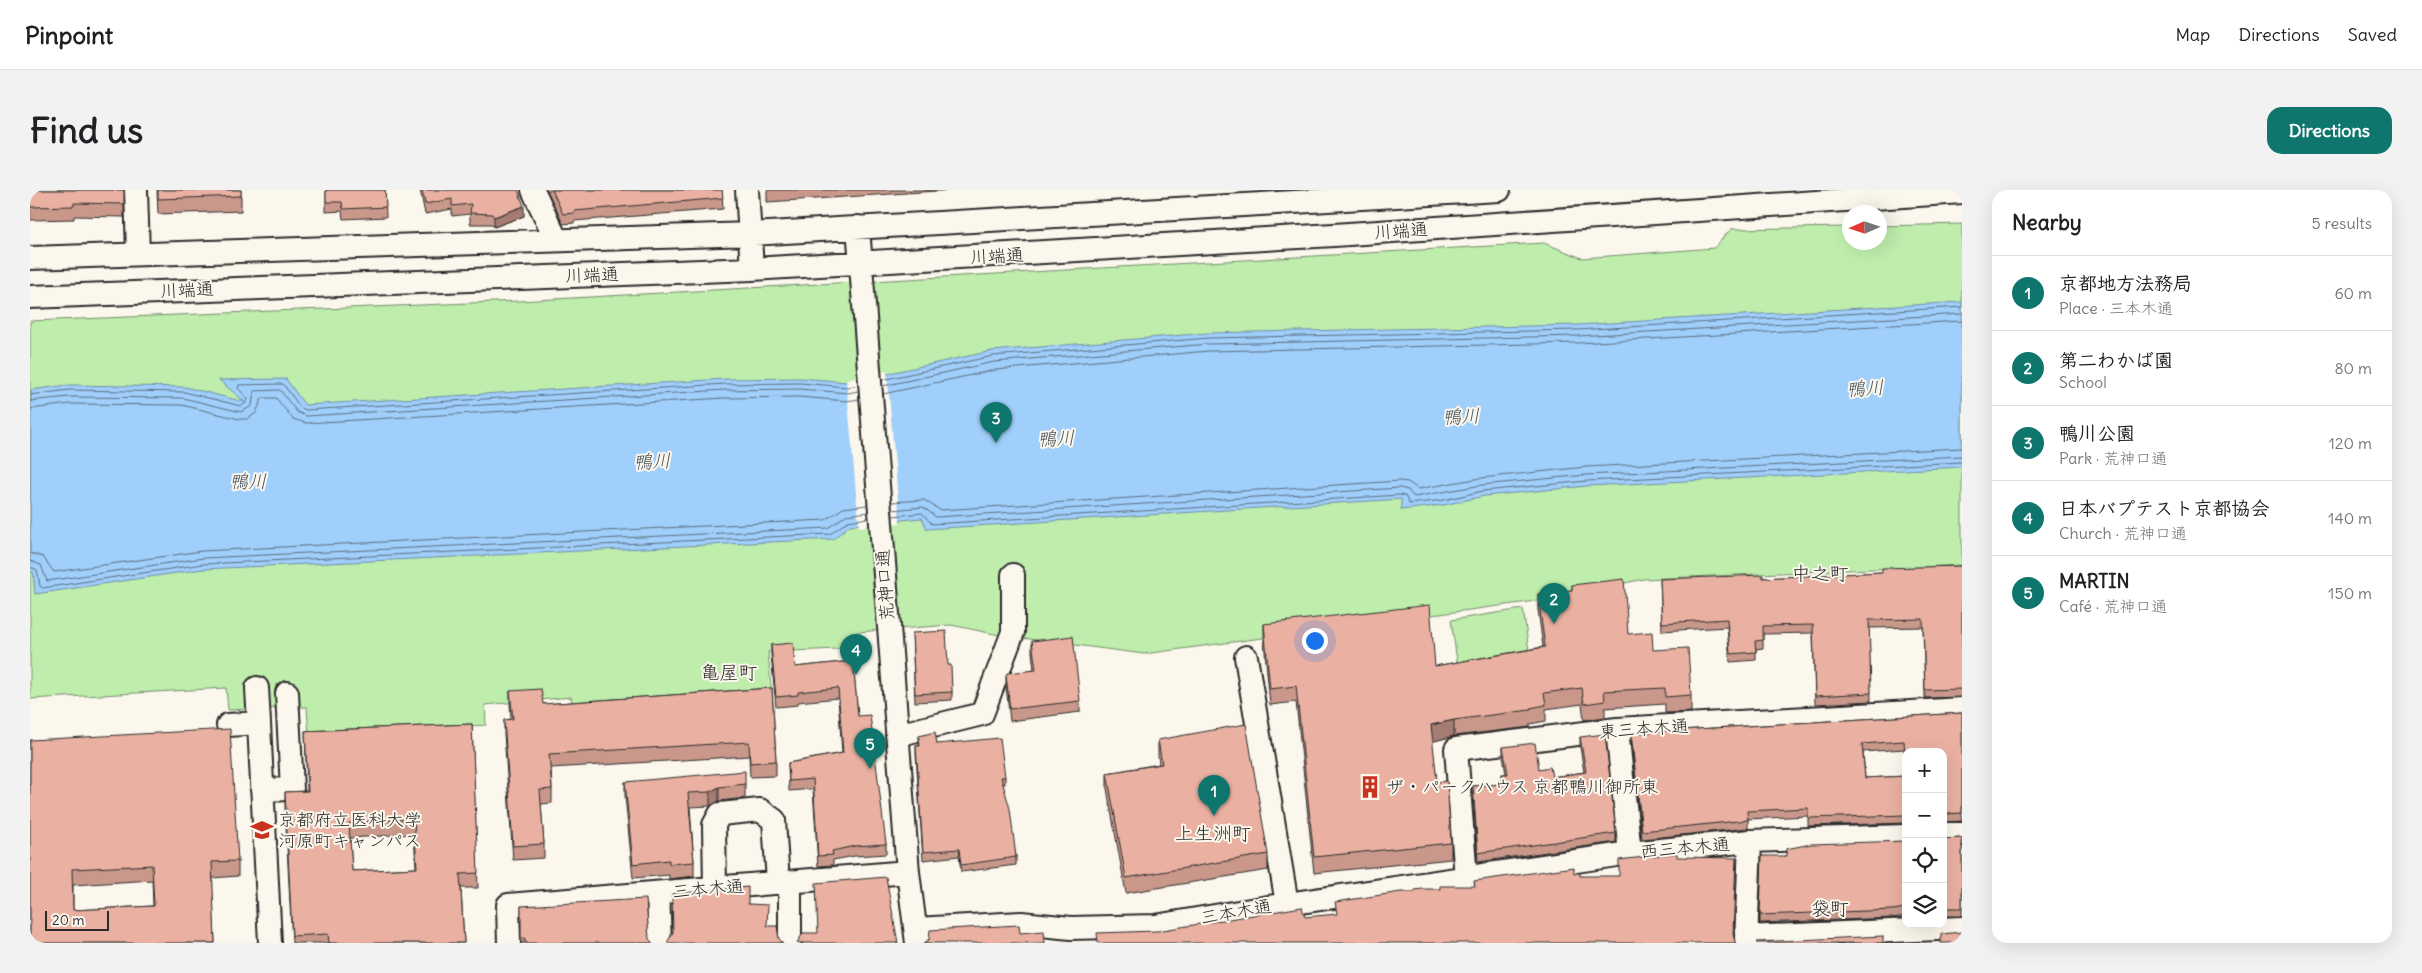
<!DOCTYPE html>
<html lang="en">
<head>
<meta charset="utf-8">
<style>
  :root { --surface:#fff; --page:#f2f2f2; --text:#202124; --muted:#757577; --line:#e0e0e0; --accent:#0f766e }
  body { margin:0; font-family:Delius,"Klee One",sans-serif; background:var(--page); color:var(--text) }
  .controls { position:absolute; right:15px; bottom:15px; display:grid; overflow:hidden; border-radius:10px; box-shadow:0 5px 20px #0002 }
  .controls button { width:45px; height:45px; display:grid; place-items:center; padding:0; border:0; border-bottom:1px solid var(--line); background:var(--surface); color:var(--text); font:25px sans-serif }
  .compass { position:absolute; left:1812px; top:15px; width:45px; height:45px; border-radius:50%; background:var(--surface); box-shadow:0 5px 20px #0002; rotate:267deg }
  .scale { position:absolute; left:15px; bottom:12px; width:64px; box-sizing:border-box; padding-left:5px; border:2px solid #2b2b2b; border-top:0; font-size:14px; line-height:18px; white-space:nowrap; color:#2b2b2b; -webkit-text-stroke:4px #fbf7ec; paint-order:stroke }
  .you { position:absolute; left:1284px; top:450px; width:18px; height:18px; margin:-12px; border:4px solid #fff; border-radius:50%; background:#1a73e8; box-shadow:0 0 0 8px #1a73e833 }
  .badge { display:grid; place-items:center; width:32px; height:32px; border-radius:50%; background:var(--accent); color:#fff; font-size:16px; font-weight:700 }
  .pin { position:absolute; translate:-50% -41px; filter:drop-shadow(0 1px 2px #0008) }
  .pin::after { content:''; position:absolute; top:26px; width:18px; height:15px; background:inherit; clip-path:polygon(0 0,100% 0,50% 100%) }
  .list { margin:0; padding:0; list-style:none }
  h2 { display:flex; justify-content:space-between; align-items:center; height:65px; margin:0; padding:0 20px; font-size:21px }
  h2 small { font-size:16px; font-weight:400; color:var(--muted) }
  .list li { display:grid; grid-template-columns:32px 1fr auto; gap:15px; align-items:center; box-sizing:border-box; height:75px; padding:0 20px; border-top:1px solid var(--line) }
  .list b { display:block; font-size:19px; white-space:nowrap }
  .list p { margin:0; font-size:16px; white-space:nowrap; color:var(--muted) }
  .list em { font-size:16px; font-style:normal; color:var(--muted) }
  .icon { flex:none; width:28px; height:28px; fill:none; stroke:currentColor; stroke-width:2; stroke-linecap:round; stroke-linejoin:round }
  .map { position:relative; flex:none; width:1932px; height:753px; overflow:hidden; border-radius:15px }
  header { display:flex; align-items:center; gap:30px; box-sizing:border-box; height:70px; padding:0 25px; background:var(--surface); border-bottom:1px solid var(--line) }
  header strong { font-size:24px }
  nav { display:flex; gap:28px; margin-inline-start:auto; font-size:18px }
  .intro { display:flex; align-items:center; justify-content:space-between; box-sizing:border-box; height:120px; padding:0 30px }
  h1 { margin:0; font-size:35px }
  .button { padding:12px 22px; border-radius:15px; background:var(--accent); color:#fff; font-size:18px; font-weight:700 }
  main { display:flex; gap:30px; padding:0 30px }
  aside { flex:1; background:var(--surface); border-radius:15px; box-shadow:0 5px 20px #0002 }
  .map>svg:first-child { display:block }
  .green { fill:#beedac; stroke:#748c6c }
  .water { fill:#a0cffb; stroke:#718da8 }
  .pier { fill:#fbf7ec }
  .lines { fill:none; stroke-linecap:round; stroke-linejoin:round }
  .shore { stroke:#5a6d7e; stroke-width:1 }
  .minor-casing { stroke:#2b2b2b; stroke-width:26 }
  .minor { stroke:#fbf7ec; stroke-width:22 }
  .wall { fill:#c9988b; stroke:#2b2b2b; fill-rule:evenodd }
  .shaded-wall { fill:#a47c71; stroke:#2b2b2b }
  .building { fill:#eab1a2; stroke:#2b2b2b; fill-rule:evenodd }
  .labels { text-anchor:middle; stroke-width:4; stroke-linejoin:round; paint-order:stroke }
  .street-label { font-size:18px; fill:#2b2b2b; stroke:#fbf7ec }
  .poi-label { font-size:18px; fill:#2b2b2b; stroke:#fbf7ec; text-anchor:start }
  .water-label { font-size:19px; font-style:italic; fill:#48545f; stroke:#fbf7ec }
  .neighbourhood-label { font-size:19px; fill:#2b2b2b; stroke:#fbf7ec }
</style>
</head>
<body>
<header>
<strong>Pinpoint</strong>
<nav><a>Map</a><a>Directions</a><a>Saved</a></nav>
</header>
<div class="intro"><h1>Find us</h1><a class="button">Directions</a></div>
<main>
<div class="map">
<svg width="1932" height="753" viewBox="0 0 1932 753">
  <rect width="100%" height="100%" fill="#fbf7ec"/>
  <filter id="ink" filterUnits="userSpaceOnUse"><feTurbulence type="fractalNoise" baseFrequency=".02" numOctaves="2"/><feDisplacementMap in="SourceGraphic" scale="10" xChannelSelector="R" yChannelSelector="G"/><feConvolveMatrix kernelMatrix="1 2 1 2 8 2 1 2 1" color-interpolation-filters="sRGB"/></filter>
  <g filter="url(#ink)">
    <!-- green -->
    <path class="green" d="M1932 34V375L1614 389 1513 410 1114 464 969 445 921 435 827 442 808 459 738 462 742 507 543 519 541 507 455 515 456 535 279 546 277 517 198 520 196 498 0 509V131L489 111 1514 53 1552 68 1684 58 1701 39 1819 37 1820 52H1850V36Z
      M1493 419 1500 468 1428 478 1421 430Z"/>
    <!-- water -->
    <path class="water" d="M1932 112V277L1557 296 1454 306 1414 315 1371 320V309L897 339 892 328 820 335 803 349 173 379 5 404 3 382H0L1 200 38 195 155 197 215 212 189 190 256 189 275 215 696 189 770 188 818 192 962 161 1178 143 1547 135Z"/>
    <!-- pier -->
    <path class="pier" d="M857 181 870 333 829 337 816 189Z"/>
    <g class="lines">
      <!-- shore -->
      <path class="shore" d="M852 190 963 166 1179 148 1547 140 1932 117
        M853 196 964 172 1179 154 1547 146 1932 124
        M853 204 965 180 1179 161 1548 153 1932 131
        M0 205 39 200 154 202 211 216 216 213 218 209 208 198 209 195 253 194 271 218 276 220 696 194 770 193 818 197 828 195
        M0 211 39 207 153 208 211 222 222 216 224 201 250 200 267 222 276 226 695 200 769 199 818 203 828 201
        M0 219 40 214 152 215 209 229H217L226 223 232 208H246L263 229 276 233 695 208 769 207 817 211 829 209
        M862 312 894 310 910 320 1370 291 1378 292 1388 299 1451 288 1556 277 1932 258
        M862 320 893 317 906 327 1370 298 1378 300 1384 307 1452 295 1556 285 1932 266
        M863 326 892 323 902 334 1370 305 1375 306 1379 314 1414 310 1453 301 1557 291 1932 272
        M0 363 13 367 24 382 172 361 795 330 813 318 837 315
        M0 371 11 375 17 391 173 368 798 338 816 325 838 322
        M0 377 7 380 10 396 12 398 173 374 800 344 818 331 838 328"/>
      <defs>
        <path id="minor" d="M106 0 108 64
          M503 0 526 49
          M717 0 722 79
          M828 37 878 682 887 753
          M0 68 720 44 1469 0
          M0 107 722 79 1304 45 1932 2
          M1216 467 1257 714
          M227 498 229 533
          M198 535 229 533 240 753
          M1587 539 1600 663
          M867 545 952 524 983 442V385
          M232 600 262 599 257 503
          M1913 644H1932
          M1436 688 1426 559 1587 539 1932 519
          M760 692V753
          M685 698 684 635 690 624 730 620 744 630 748 693
          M628 703 630 753
          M886 739 991 733 1041 738 1125 736 1257 714 1600 663 1720 651 1876 646
          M1716 747 1932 738
          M479 753 478 715 878 682
          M1716 753 1720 651"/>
      </defs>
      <!-- minor casing -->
      <use href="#minor" class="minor-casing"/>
      <!-- minor -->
      <use href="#minor" class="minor"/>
    </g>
    <!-- wall -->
    <path class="wall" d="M0 0H94V27L44 26V29L0 30Z
      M127 0H211V21L128 24Z
      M296 0H355L356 27 313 29 312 21 296 22Z
      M390 0H488L494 26 464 37 462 34H440V24L422 26V19L395 24Z
      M517 0H692L693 19 544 31V33L533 34Z
      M737 0H923L737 12Z
      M1932 376V507L1895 508 1893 437 1839 438 1841 511 1785 514 1783 443 1733 444V458L1726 459V470L1700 472 1697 437 1632 441 1630 389 1733 388 1852 382Z
      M1542 395 1598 444 1623 460 1661 505V522L1635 523V514L1575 518V527L1554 530 1552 514 1516 519V531L1500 534V537L1424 546 1402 551 1407 592 1421 653V669L1284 683 1266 512 1240 515 1234 451V434L1405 476 1513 457 1508 420V404L1542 400Z
      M882 443 918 475 922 502V510L885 512Z
      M1002 451 1050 511V522L980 531 976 497V485L1004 480 1002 463Z
      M741 455 765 477 823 471 828 526 856 654V664L825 666 803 670V675L788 676 783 599 759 601 758 573 812 563 808 508 768 512V515L746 517 741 465Z
      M742 498 746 571V586L720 587 719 566 521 578 522 599V613L511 614 514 654V668L483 670 474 544V530L481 529 480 515V501L513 514Z
      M1932 523V631L1913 632V562H1876V586L1874 559 1833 562 1835 588 1876 586V633L1778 636V626L1718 629V638L1612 649 1601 551V543Z
      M442 534 448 698H431L434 753H262L255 617V602L277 601 275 541ZM384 644 386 678 322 681 320 648Z
      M889 546 975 587V594H973L986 667V675L931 682 929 666 893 670 886 564V556H889Z
      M1550 547 1586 643V652L1448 672 1443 605V596L1472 594V584H1476L1473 566V557L1522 587 1554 582 1550 557Z
      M0 550 208 671V686L182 688 185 753H0ZM122 690 123 716 43 720V695Z
      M1128 550 1238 664V680L1096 703 1077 599V583L1129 574 1128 565Z
      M595 592 715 594V608L689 611 680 616 660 617 664 672V686L639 689V685L603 688 595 606Z
      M1932 648V726H1913V649Z
      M1876 651V726L1862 728 1730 733V725L1756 666V659Z
      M491 716 619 749 623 753H491Z"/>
    <!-- shaded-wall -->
    <path class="shaded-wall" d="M494 16V26L464 37V27Z
      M1424 530V546L1401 552V535Z
      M689 597V611L680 616V602Z"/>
    <!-- building -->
    <path class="building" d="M0 0H94V14L44 13V16L0 17Z
      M128 0H211V6L128 9Z
      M296 0H355L356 17 313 19 312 12H296Z
      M392 0H488L494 16 464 27 462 24 440 23 441 14 422 16V9L395 14Z
      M522 0H692L693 8 544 21V23L533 24Z
      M1932 376V499L1895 500 1893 429 1839 430 1841 503 1785 506 1783 435 1733 436V450L1725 451 1726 462 1700 464 1697 429 1632 433 1630 389 1733 385V388L1852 382V378Z
      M1594 389 1598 444 1622 442 1623 460 1658 458 1661 505 1635 507V498L1574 501 1575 511 1554 514 1552 498 1514 503 1516 515 1500 518V520L1424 530 1401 535 1407 592 1417 591 1421 653 1284 667 1266 496 1240 499 1234 434 1400 415 1405 476 1515 457 1508 404 1542 400V395Z
      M916 441 918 475H921L922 502 885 504 882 443Z
      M1043 446 1050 511 980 519 976 485 977 483 1006 480 1002 451Z
      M763 453 765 477 823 471 828 526 840 525 856 654 825 656 802 661 803 665 788 666 783 589 759 591 758 573 813 563 808 498 768 502V505L746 507 741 455Z
      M742 498 746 571 720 573 719 552 519 564 522 599 510 600 514 654 483 656 474 530 483 529 480 501 511 499 513 514Z
      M1932 523V623L1913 624V562H1876V578L1874 551 1832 554 1835 588 1876 586V625L1778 628V618L1717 621 1718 630 1612 641 1601 543Z
      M442 534 448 683 430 684 434 753H299L298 744 262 746 255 602 278 601 275 541ZM384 629 387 678 322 681 319 633Z
      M1216 534 1238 664 1096 688 1077 583 1132 574 1128 550Z
      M200 539 208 671 182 672 185 753H0V550ZM122 675 124 716 43 720 42 679Z
      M905 542 907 554 970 548 975 587H971L980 619 986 667 931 675 929 659 893 662 886 556H890L889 546Z
      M1575 544 1586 643 1448 663 1443 596 1473 594 1472 584H1478L1473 557 1505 553 1509 579 1520 577 1522 587 1556 582 1550 547Z
      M715 581V594L689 597 680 602 658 603 664 672 639 674V670L603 674 595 592Z
      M1932 648V718H1913V649Z
      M1876 651V718L1862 720 1730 725 1732 666H1757L1756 659 1781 654Z
      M1647 663V667L1706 668 1703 744 1705 752 1706 753H1068L1067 743 1127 741 1272 717 1275 727 1307 724 1305 712 1371 702H1385V700L1393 699H1410V696H1445L1444 691 1544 677V683H1550V686H1589V670Z
      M856 687 868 753H767L773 743H788L786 693Z
      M718 697V714L738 715 737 736H747L749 749 753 753H637L643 742 642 704Z
      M616 709 619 749 623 753H495V748H491V716Z
      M989 735 990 743 1014 741 1015 753H894L899 750 900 740Z
      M1932 742V753H1911V744Z
      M1853 746V753H1726L1727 752Z"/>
  </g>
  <!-- icons -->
  <defs>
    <symbol id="building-bare" viewBox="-9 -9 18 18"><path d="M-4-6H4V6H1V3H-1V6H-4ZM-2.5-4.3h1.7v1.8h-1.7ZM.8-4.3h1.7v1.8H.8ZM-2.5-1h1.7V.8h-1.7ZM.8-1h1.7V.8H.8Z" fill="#c8321e" stroke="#fbf7ec" stroke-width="2.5" paint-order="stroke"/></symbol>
    <symbol id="university-bare" viewBox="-9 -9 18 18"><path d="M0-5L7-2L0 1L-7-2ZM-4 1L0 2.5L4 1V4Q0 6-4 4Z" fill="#c8321e" stroke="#fbf7ec" stroke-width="2.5" paint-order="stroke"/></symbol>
  </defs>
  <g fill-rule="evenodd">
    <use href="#building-bare" x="1324" y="581" width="32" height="32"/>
    <use href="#university-bare" x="216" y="624" width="32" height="32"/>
  </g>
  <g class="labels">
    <!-- street labels -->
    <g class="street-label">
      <text transform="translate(1371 41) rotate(-4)" y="6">川端通</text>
      <text transform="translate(967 66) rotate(-3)" y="6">川端通</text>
      <text transform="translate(562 85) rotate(-2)" y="6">川端通</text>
      <text transform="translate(157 100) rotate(-3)" y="6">川端通</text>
      <text transform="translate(855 395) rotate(-94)" y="6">荒神口通</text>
      <text transform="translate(1614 539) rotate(-4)" y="6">東三本木通</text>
      <text transform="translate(1655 658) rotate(-5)" y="6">西三本木通</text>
      <text transform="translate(678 699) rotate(-5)" y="6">三本木通</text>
      <text transform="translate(1206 722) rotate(-10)" y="6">三本木通</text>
    </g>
    <!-- poi labels -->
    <g class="poi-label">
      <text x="1356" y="603">ザ・パークハウス 京都鴨川御所東</text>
      <text x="248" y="636">京都府立医科大学<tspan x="248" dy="21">河原町キャンパス</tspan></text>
    </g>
    <!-- water labels -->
    <g class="water-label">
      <text transform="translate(1835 198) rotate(-4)" y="7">鴨川</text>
      <text transform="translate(1431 226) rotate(-3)" y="7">鴨川</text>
      <text transform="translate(1026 248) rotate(-3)" y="7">鴨川</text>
      <text transform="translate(622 271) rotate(-3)" y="7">鴨川</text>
      <text transform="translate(218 291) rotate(-1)" y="7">鴨川</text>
    </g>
    <!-- neighbourhood labels -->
    <g class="neighbourhood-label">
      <text x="1790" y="390">中之町</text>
      <text x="699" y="489">亀屋町</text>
      <text x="1183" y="650">上生洲町</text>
      <text x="1800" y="725">袋町</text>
    </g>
  </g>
</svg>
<div class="controls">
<button>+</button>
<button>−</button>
<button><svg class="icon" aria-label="locate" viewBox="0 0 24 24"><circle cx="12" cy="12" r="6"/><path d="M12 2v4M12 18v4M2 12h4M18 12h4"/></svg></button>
<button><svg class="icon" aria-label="layers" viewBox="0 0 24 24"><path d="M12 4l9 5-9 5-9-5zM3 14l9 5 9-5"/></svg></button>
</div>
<svg class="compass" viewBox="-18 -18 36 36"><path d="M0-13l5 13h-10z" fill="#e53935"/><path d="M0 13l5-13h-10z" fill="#757577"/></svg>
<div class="scale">20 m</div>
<div class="you"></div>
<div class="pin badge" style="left:1184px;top:626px">1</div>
<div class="pin badge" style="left:1524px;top:434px">2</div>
<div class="pin badge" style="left:966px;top:253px">3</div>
<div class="pin badge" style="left:826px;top:485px">4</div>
<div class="pin badge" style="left:840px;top:579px">5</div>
</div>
<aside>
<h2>Nearby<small>5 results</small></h2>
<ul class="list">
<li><span class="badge">1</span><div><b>京都地方法務局</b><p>Place · 三本木通</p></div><em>60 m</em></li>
<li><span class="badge">2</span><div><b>第二わかば園</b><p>School</p></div><em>80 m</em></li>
<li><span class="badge">3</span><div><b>鴨川公園</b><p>Park · 荒神口通</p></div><em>120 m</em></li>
<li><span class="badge">4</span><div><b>日本バプテスト京都協会</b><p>Church · 荒神口通</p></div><em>140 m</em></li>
<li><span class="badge">5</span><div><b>MARTIN</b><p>Café · 荒神口通</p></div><em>150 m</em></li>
</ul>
</aside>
</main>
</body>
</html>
